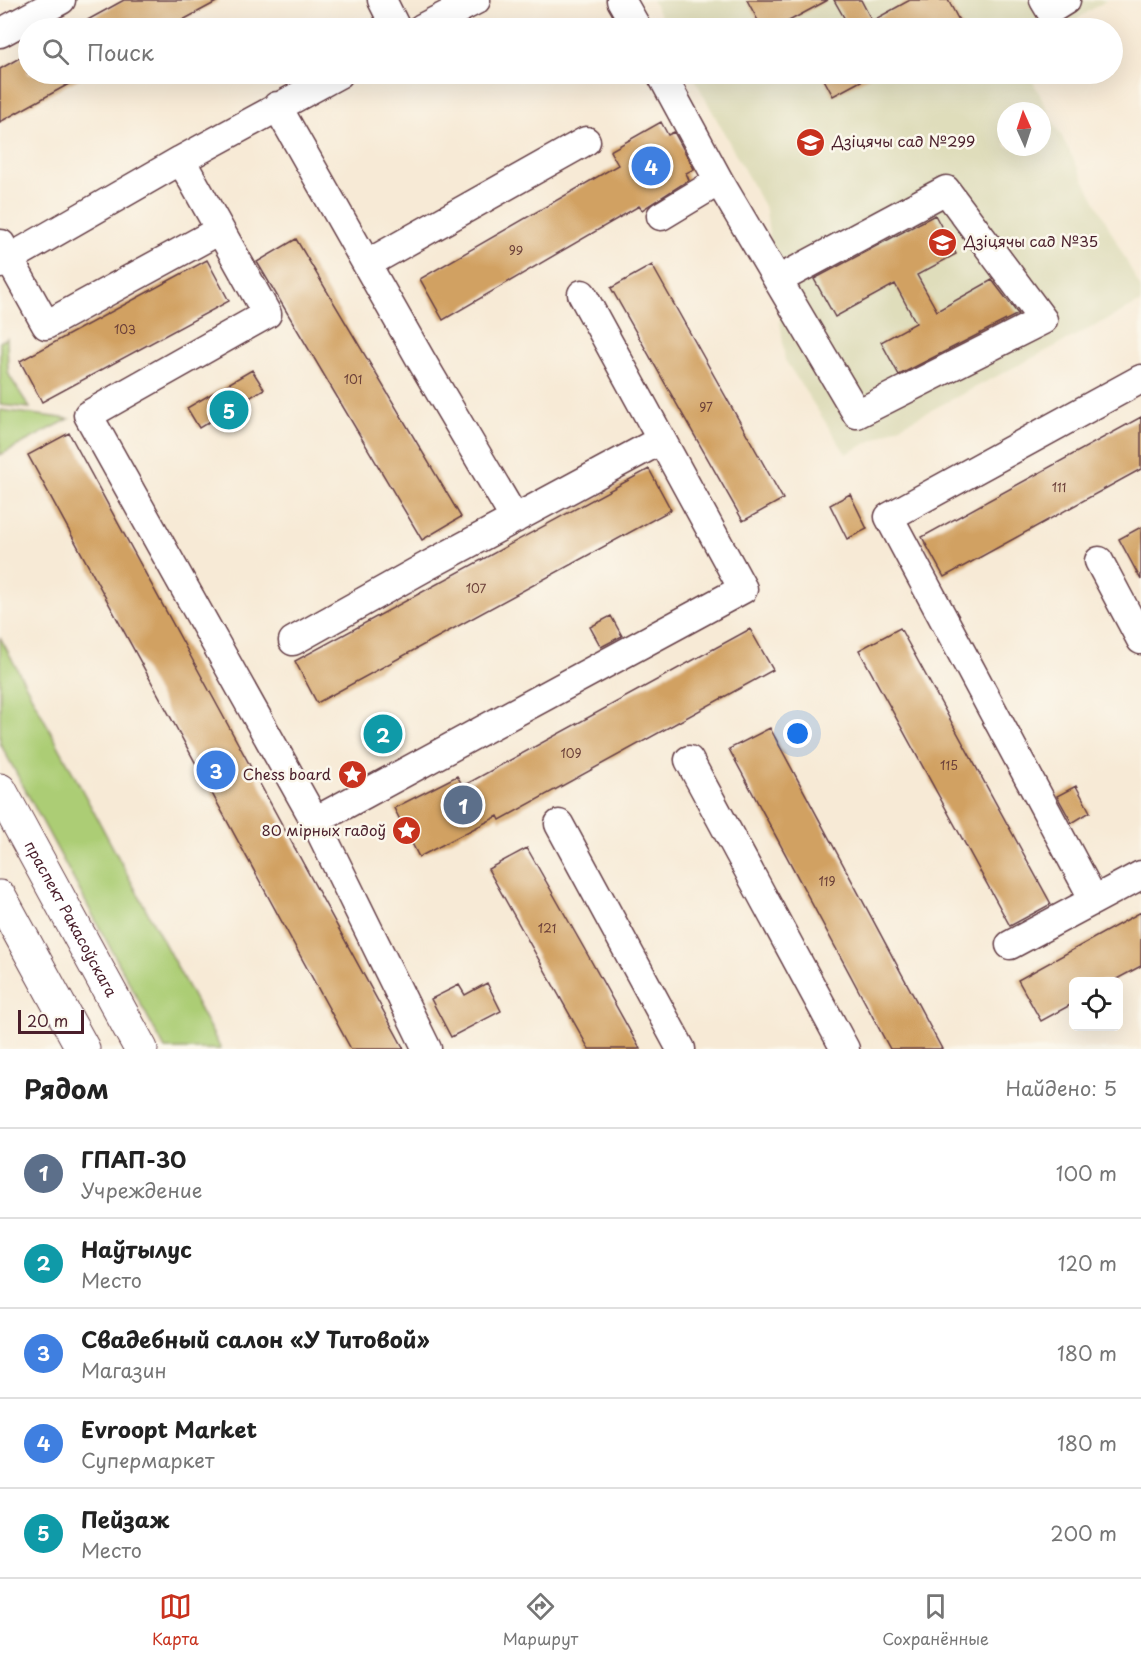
<!DOCTYPE html>
<html lang="ru">
<head>
<meta charset="utf-8">
<style>
  :root { --surface:#fff; --page:#f2f2f2; --text:#222; --muted:#767676; --line:#e0e0e0; --accent:#c8321e }
  body { margin:0; font-family:"Playpen Sans",sans-serif; background:var(--page); color:var(--text) }
  .controls { position:absolute; right:18px; bottom:18px; display:grid; overflow:hidden; border-radius:9px; box-shadow:0 6px 24px #0002 }
  .controls button { width:54px; height:54px; display:grid; place-items:center; padding:0; border:0; border-bottom:2px solid var(--line); background:var(--surface); color:var(--text); font:30px sans-serif }
  .compass { position:absolute; left:997px; top:102px; width:54px; height:54px; border-radius:50%; background:var(--surface); box-shadow:0 6px 24px #0002; rotate:357deg }
  .scale { position:absolute; left:18px; bottom:15px; width:66px; box-sizing:border-box; padding-left:6px; border:3px solid #4a1f2b; border-top:0; font-size:16px; line-height:21px; white-space:nowrap; color:#4a1f2b; -webkit-text-stroke:4px #fbf7ec; paint-order:stroke }
  .you { position:absolute; left:798px; top:734px; width:21px; height:21px; margin:-15px; border:4px solid #fff; border-radius:50%; background:#1a73e8; box-shadow:0 0 0 9px #1a73e833 }
  .badge { display:grid; place-items:center; width:39px; height:39px; border-radius:50%; background:var(--accent); color:#fff; font-size:20px; font-weight:700 }
  .pin { position:absolute; translate:-50% -50%; border:3px solid #fff; box-shadow:0 2px 6px #0006 }
  .list { margin:0; padding:0; list-style:none }
  h2 { display:flex; justify-content:space-between; align-items:center; height:78px; margin:0; padding:0 24px; font-size:26px }
  h2 small { font-size:20px; font-weight:400; color:var(--muted) }
  .list li { display:grid; grid-template-columns:39px 1fr auto; gap:18px; align-items:center; box-sizing:border-box; height:90px; padding:0 24px; border-top:2px solid var(--line) }
  .list b { display:block; font-size:22px; white-space:nowrap }
  .list p { margin:0; font-size:20px; white-space:nowrap; color:var(--muted) }
  .list em { font-size:20px; font-style:normal; color:var(--muted) }
  .icon { flex:none; width:33px; height:33px; fill:none; stroke:currentColor; stroke-width:2; stroke-linecap:round; stroke-linejoin:round }
  .map { position:relative; flex:none; width:1141px; height:1049px; overflow:hidden }
  .search { position:absolute; background:var(--surface); box-shadow:0 6px 24px #0002; left:18px; right:18px; top:18px; height:66px; display:flex; align-items:center; gap:15px; box-sizing:border-box; padding:0 21px; border-radius:33px; color:var(--muted); font-size:22px }
  .sheet { height:528px; background:var(--surface) }
  nav { display:flex; justify-content:space-around; align-items:center; box-sizing:border-box; height:84px; border-top:2px solid var(--line); background:var(--surface); font-size:16px; color:var(--muted) }
  nav a { display:grid; justify-items:center; gap:3px }
  nav .on { color:var(--accent) }
  .map>svg:first-child { display:block }
  .built { fill:#dfddbb; fill-rule:evenodd }
  .green { fill:#accd75; stroke:#7b7650; stroke-width:1.5 }
  .building { fill:#d1a162 }
  .lines { fill:none; stroke-linecap:round; stroke-linejoin:round }
  .minor-casing { stroke:#643d45; stroke-width:31 }
  .major-casing { stroke:#643d45; stroke-width:35 }
  .minor { stroke:#fff; stroke-width:28 }
  .major { stroke:#fff; stroke-width:33 }
  .labels { text-anchor:middle; stroke-width:5; stroke-linejoin:round; paint-order:stroke }
  .number-label { font-size:12px; fill:#6c4039 }
  .poi-label { font-size:15px; fill:#4a1f2b; stroke:#fbf7ec; text-anchor:start }
  .street-label { font-size:15px; fill:#4a1f2b; stroke:#fbf7ec }
</style>
</head>
<body>
<div class="map">
<svg width="1141" height="1049" viewBox="0 0 1141 1049">
  <rect width="100%" height="100%" fill="#fbf7ec"/>
  <filter id="ink" filterUnits="userSpaceOnUse"><feTurbulence type="fractalNoise" baseFrequency=".0167" numOctaves="2"/><feDisplacementMap in="SourceGraphic" scale="12" xChannelSelector="R" yChannelSelector="G"/><feConvolveMatrix kernelMatrix="1 2 1 2 8 2 1 2 1" color-interpolation-filters="sRGB"/></filter>
  <filter id="wash" filterUnits="userSpaceOnUse"><feTurbulence type="fractalNoise" baseFrequency=".008" numOctaves="4" result="noise"/><feDisplacementMap in="SourceGraphic" scale="24" xChannelSelector="R" yChannelSelector="G"/><feGaussianBlur stdDeviation="1.35" result="paint"/><feColorMatrix in="noise" values="0 0 0 0 0 0 0 0 0 0 0 0 0 0 0 0 0 1.4 0 .05"/><feComposite in="paint" operator="in"/></filter>
  <g filter="url(#wash)">
    <rect width="100%" height="100%" fill="#f7ead6"/>
    <!-- built -->
    <path class="built" d="M652 0H1107L1062 28H667Z
      M692 74H1029L1141 289V302L846 454 785 360 766 210ZM1006 111H1042V147H1006Z"/>
    <!-- green -->
    <path class="green" d="M7 338 8 371 10 377 30 408 0 405V342Z
      M0 410 69 419 0 455Z
      M0 637 221 1049H165L0 743Z"/>
    <g id="blocks">
      <!-- building -->
      <path class="building" d="M124 0H220L168 28H73Z
        M747 0H828L776 28H762Z
        M834 0H861L872 21 910 0H948L963 28H850Z
        M28 53V74H87L0 122V69Z
        M821 74H874L833 96Z
        M661 122 668 135 674 132 694 169 686 173 689 180 642 210 639 206 443 320 420 279 618 165 610 151Z
        M935 215 956 254 917 275 937 311 992 280 1018 314 899 375 881 342 916 323 895 284 835 317 814 279Z
        M296 239 461 517 422 540 257 262Z
        M207 260 229 301 42 402 20 361Z
        M652 265 783 499 743 521 611 288Z
        M252 370 264 389 199 428 187 408Z
        M1141 417V469L944 577 922 537Z
        M69 433 222 714 404 1049H351L28 455Z
        M649 469 671 510 317 703 295 661Z
        M850 494 867 529 847 539 830 505Z
        M1141 527V580L1119 539Z
        M611 616 622 636 601 647 590 627Z
        M900 628 1051 904 1010 926 859 650Z
        M750 629 773 670 500 820 498 816 419 857 394 808 457 776 463 786Z
        M770 728 942 1049H890L861 995 729 749Z
        M1076 786 1090 812 1072 823 1057 796Z
        M527 848 585 950 640 1049H589L488 869Z
        M1141 912V966L1113 981H1074V1003L1041 1021 1018 980Z
        M487 983 501 1011 451 1037 431 999 459 985 465 995Z"/>
    </g>
  </g>
  <g filter="url(#ink)">
    <use href="#blocks" fill-opacity="0" stroke="#643d45" stroke-width="1.5"/>
    <g class="lines">
      <defs>
        <path id="minor" d="M382 0 396 28
          M621 0 637 28
          M1044 0 1050 10 1066 0
          M422 28 476 0
          M0 33 61 0
          M661 74 719 181 661 216
          M277 106 421 360 515 519
          M181 160 267 314 88 415 315 821 427 1049
          M719 181 857 414 1043 320 946 190 778 280
          M1 244 46 325 220 230
          M0 264 181 160 339 74
          M367 264 586 141
          M1099 561 1141 640
          M293 641 427 566 661 440
          M689 760 845 1049
          M315 821 743 589 582 294
          M559 824 681 1049
          M1094 900 889 517 1141 379
          M1010 945 1141 875"/>
        <g id="major">
          <path id="s1" d="M0 790 141 1049"/>
          <path d="M0 897 83 1049"/>
        </g>
      </defs>
      <!-- minor casing -->
      <use href="#minor" class="minor-casing"/>
      <!-- major casing -->
      <use href="#major" class="major-casing"/>
      <!-- minor -->
      <use href="#minor" class="minor"/>
      <!-- major -->
      <use href="#major" class="major"/>
    </g>
  </g>
  <!-- icons -->
  <defs>
    <symbol id="school-disc" viewBox="-11 -11 22 22"><circle r="9.5" fill="#c8321e" stroke="#fbf7ec"/><path d="M0-5L7-2L0 1L-7-2ZM-4 1L0 2.5L4 1V4Q0 6-4 4Z" fill="#fff"/></symbol>
    <symbol id="sight-disc" viewBox="-11 -11 22 22"><circle r="9.5" fill="#c8321e" stroke="#fbf7ec"/><path d="M0-6L1.8-2.2L6-1.7L2.9 1.2L3.7 5.4L0 3.3L-3.7 5.4L-2.9 1.2L-6-1.7L-1.8-2.2Z" fill="#fff"/></symbol>
  </defs>
  <g fill-rule="evenodd">
    <use href="#school-disc" x="794" y="126" width="33" height="33"/>
    <use href="#school-disc" x="926" y="226" width="33" height="33"/>
    <use href="#sight-disc" x="336" y="758" width="33" height="33"/>
    <use href="#sight-disc" x="390" y="814" width="33" height="33"/>
  </g>
  <g class="labels">
    <!-- number labels -->
    <g class="number-label">
      <text x="516" y="255">99</text>
      <text x="125" y="334">103</text>
      <text x="353" y="384">101</text>
      <text x="706" y="412">97</text>
      <text x="1059" y="492">111</text>
      <text x="476" y="593">107</text>
      <text x="571" y="758">109</text>
      <text x="949" y="770">115</text>
      <text x="827" y="886">119</text>
      <text x="547" y="933">121</text>
    </g>
    <!-- poi labels -->
    <g class="poi-label">
      <text x="832" y="147">Дзіцячы сад №299</text>
      <text x="964" y="247">Дзіцячы сад №35</text>
      <text x="331" y="780" text-anchor="end">Chess board</text>
      <text x="386" y="836" text-anchor="end">80 мірных гадоў</text>
    </g>
    <!-- street labels -->
    <g class="street-label">
      <text dy="5" stroke="none"><textPath href="#s1" startOffset="147">праспект Ракасоўскага</textPath></text>
    </g>
  </g>
</svg>
<div class="controls">
<button><svg class="icon" aria-label="locate" viewBox="0 0 24 24"><circle cx="12" cy="12" r="6"/><path d="M12 2v4M12 18v4M2 12h4M18 12h4"/></svg></button>
</div>
<svg class="compass" viewBox="-18 -18 36 36"><path d="M0-13l5 13h-10z" fill="#e53935"/><path d="M0 13l5-13h-10z" fill="#767676"/></svg>
<div class="scale">20 m</div>
<div class="you"></div>
<div class="pin badge" style="left:463px;top:805px;background:#5c6f8a">1</div>
<div class="pin badge" style="left:383px;top:734px;background:#0f9aa8">2</div>
<div class="pin badge" style="left:216px;top:770px;background:#3f7fe0">3</div>
<div class="pin badge" style="left:651px;top:166px;background:#3f7fe0">4</div>
<div class="pin badge" style="left:229px;top:410px;background:#0f9aa8">5</div>
<div class="search"><svg class="icon" aria-label="search" viewBox="0 0 24 24"><circle cx="10" cy="10" r="6"/><path d="M15 15l6 6"/></svg>Поиск</div>
</div>
<section class="sheet">
<h2>Рядом<small>Найдено: 5</small></h2>
<ul class="list">
<li><span class="badge" style="background:#5c6f8a">1</span><div><b>ГПАП-30</b><p>Учреждение</p></div><em>100 m</em></li>
<li><span class="badge" style="background:#0f9aa8">2</span><div><b>Наўтылус</b><p>Место</p></div><em>120 m</em></li>
<li><span class="badge" style="background:#3f7fe0">3</span><div><b>Свадебный салон «У Титовой»</b><p>Магазин</p></div><em>180 m</em></li>
<li><span class="badge" style="background:#3f7fe0">4</span><div><b>Evroopt Market</b><p>Супермаркет</p></div><em>180 m</em></li>
<li><span class="badge" style="background:#0f9aa8">5</span><div><b>Пейзаж</b><p>Место</p></div><em>200 m</em></li>
</ul>
</section>
<nav>
<a class="on"><svg class="icon" aria-label="map" viewBox="0 0 24 24"><path d="M3 6l6-2 6 2 6-2v14l-6 2-6-2-6 2zM9 4v14M15 6v14"/></svg>Карта</a>
<a><svg class="icon" aria-label="directions" viewBox="0 0 24 24"><path d="M12 3l9 9-9 9-9-9zM9 14v-3h6M13 9l2 2-2 2"/></svg>Маршрут</a>
<a><svg class="icon" aria-label="saved" viewBox="0 0 24 24"><path d="M7 4h10v16l-5-4-5 4z"/></svg>Сохранённые</a>
</nav>
</body>
</html>
